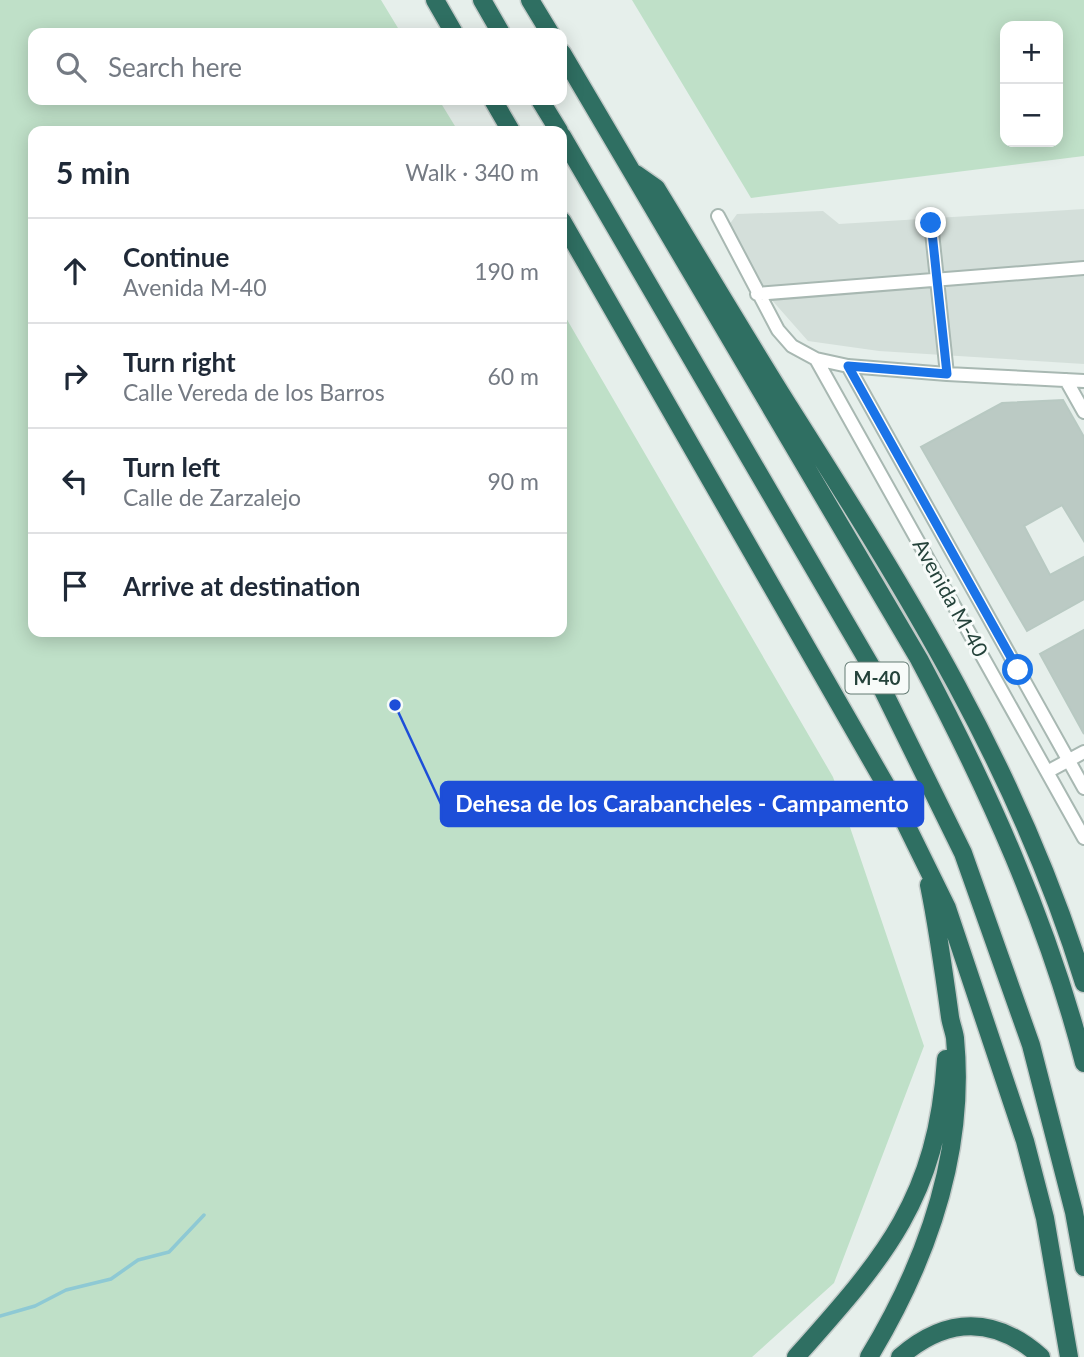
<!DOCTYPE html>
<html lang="en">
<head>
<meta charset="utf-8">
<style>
  :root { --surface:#fff; --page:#f6f6f7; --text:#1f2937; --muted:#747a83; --line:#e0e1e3 }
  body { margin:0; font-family:Lato,sans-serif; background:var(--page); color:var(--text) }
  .controls { position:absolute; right:21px; top:21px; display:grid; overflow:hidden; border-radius:14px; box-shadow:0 4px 18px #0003 }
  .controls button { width:63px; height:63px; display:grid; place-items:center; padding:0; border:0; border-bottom:2px solid var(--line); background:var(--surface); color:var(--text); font:35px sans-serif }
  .stop { position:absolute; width:21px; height:21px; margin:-16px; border:5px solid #1a73e8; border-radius:50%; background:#fff }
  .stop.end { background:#1a73e8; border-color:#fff; box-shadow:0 2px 7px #0008 }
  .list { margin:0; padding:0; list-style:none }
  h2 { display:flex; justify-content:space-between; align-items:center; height:91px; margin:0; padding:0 28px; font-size:30px }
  h2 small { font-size:23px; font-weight:400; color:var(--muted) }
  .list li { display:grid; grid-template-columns:46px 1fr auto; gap:21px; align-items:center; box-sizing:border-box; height:105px; padding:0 28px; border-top:2px solid var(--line) }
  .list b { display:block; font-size:26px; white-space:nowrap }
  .list p { margin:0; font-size:23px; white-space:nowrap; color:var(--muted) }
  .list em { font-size:23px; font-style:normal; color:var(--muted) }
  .icon { flex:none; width:38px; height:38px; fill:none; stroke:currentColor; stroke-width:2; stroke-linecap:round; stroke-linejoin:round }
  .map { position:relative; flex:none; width:1084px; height:1357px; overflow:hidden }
  .search { position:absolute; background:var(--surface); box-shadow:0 4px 18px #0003; left:28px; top:28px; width:539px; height:77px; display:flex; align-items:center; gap:18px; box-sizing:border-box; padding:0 24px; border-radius:14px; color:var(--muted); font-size:26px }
  .panel { position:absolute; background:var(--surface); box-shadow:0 4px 18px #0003; left:28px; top:126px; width:539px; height:511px; border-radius:14px }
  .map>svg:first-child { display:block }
  .built { fill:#d4dfda }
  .green { fill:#bfe0c8; fill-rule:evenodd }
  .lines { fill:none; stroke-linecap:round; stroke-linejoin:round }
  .stream { stroke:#8ec9d4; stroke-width:3.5 }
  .building { fill:#bbcac4; stroke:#b8c9c2; stroke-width:2 }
  .minor-casing { stroke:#a8b8b2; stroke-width:16 }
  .highway-casing { stroke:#c2cac8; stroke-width:21 }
  .minor { stroke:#fff; stroke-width:12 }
  .highway { stroke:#2f6f62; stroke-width:18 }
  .route { stroke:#1a73e8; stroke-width:9 }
  .labels { text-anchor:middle; stroke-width:6; stroke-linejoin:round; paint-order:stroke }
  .shield { fill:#f7fbf9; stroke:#637a73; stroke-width:2 }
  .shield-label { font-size:19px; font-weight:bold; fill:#24423a }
  .street-label { font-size:21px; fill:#24423a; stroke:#f7fbf9 }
  .leader { fill:none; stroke:#1d4ed8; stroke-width:2.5 }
  .callout-dot { fill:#1d4ed8; stroke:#f7fbf9; stroke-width:2.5 }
  .callout { fill:#1d4ed8; stroke:#1d4ed8; stroke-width:2.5 }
  .callout-label { font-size:23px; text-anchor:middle; font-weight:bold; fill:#fff }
</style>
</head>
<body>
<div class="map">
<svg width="1084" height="1357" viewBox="0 0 1084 1357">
  <rect width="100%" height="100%" fill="#e6efeb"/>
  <!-- built -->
  <path class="built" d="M1084 209V364L879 351 808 341 763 290 729 225 737 214 823 211 839 224Z"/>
  <!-- green -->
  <path class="green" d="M0 0H381L401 33H33V100H439L458 131H33V632H562V311L833 777 924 1046 834 1283 752 1357H0Z
    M632 0H1084V156L751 198ZM1005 26H1058V142H1005Z"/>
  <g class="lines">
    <!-- stream -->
    <path class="stream" d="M0 1316 35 1306 66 1290 111 1279 138 1260 169 1252 204 1215"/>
  </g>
  <!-- building -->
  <path class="building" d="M1063 400 1084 437V541L1062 505 1024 526 1050 575 1084 557V599L1027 631 921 447 1002 403Z
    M1084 630V734L1040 654Z"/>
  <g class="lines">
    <defs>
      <path id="minor" d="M718 216 778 330 792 346 816 359 848 366 947 374 1084 381
        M931 223 947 374
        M757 294 1084 268
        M816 359 1084 838
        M848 366 1084 788
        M1066 380 1084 412
        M1047 772 1084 752"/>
      <path id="highway" d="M435 0 454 33
        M482 0 501 33
        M530 0 550 33
        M562 53 919 659C987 787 1048 922 1084 1063
        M493 100 511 131
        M540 100 559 131
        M562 136 872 668 963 853 1031 1045 1074 1212 1084 1267
        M636 174 656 188C700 260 743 333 788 405 907 593 1018 768 1084 983
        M562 221 892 796 947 908 1025 1141 1045 1218 1069 1357
        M796 1357C885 1257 937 1199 946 1059
        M869 1357C927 1261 966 1152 955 1038 954 1031 951 1024 950 1017 944 973 938 929 929 885
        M900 1357C947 1316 995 1316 1041 1357"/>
    </defs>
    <!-- minor casing -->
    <use href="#minor" class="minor-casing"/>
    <!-- highway casing -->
    <use href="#highway" class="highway-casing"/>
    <!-- minor -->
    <use href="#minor" class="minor"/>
    <!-- highway -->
    <use href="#highway" class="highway"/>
  </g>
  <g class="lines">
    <!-- route -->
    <path class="route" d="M931 223 947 374 848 366 1018 670"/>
  </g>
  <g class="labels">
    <!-- shield labels -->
    <rect class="shield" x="845.5" y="662.5" width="63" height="31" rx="5"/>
    <g class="shield-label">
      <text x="877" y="685">M-40</text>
    </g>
    <!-- street labels -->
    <g class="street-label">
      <text transform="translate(950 598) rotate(61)" y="7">Avenida M-40</text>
    </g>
  </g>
  <!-- callouts -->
  <path class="leader" d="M395 705L441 804"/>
  <circle class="callout-dot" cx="395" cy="705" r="7"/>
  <rect class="callout" x="441" y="782" width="482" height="44" rx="7"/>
  <g class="callout-label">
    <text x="682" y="812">Dehesa de los Carabancheles - Campamento</text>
  </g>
</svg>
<div class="controls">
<button>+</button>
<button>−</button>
</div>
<div class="stop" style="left:1018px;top:670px"></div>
<div class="stop end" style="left:931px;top:223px"></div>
<div class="search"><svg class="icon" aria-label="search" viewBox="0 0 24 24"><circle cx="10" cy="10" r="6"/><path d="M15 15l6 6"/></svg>Search here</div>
<section class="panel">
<h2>5 min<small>Walk · 340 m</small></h2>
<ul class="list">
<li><svg class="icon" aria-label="ahead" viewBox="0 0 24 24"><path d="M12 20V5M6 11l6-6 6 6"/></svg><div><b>Continue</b><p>Avenida M-40</p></div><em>190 m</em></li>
<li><svg class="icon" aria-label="right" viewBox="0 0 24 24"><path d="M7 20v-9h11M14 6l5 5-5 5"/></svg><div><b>Turn right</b><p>Calle Vereda de los Barros</p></div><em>60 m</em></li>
<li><svg class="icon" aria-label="left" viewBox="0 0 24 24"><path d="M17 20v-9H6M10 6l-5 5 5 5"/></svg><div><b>Turn left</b><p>Calle de Zarzalejo</p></div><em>90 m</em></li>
<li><svg class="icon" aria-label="arrive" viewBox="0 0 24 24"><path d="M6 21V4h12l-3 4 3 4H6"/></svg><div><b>Arrive at destination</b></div></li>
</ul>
</section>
</div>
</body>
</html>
